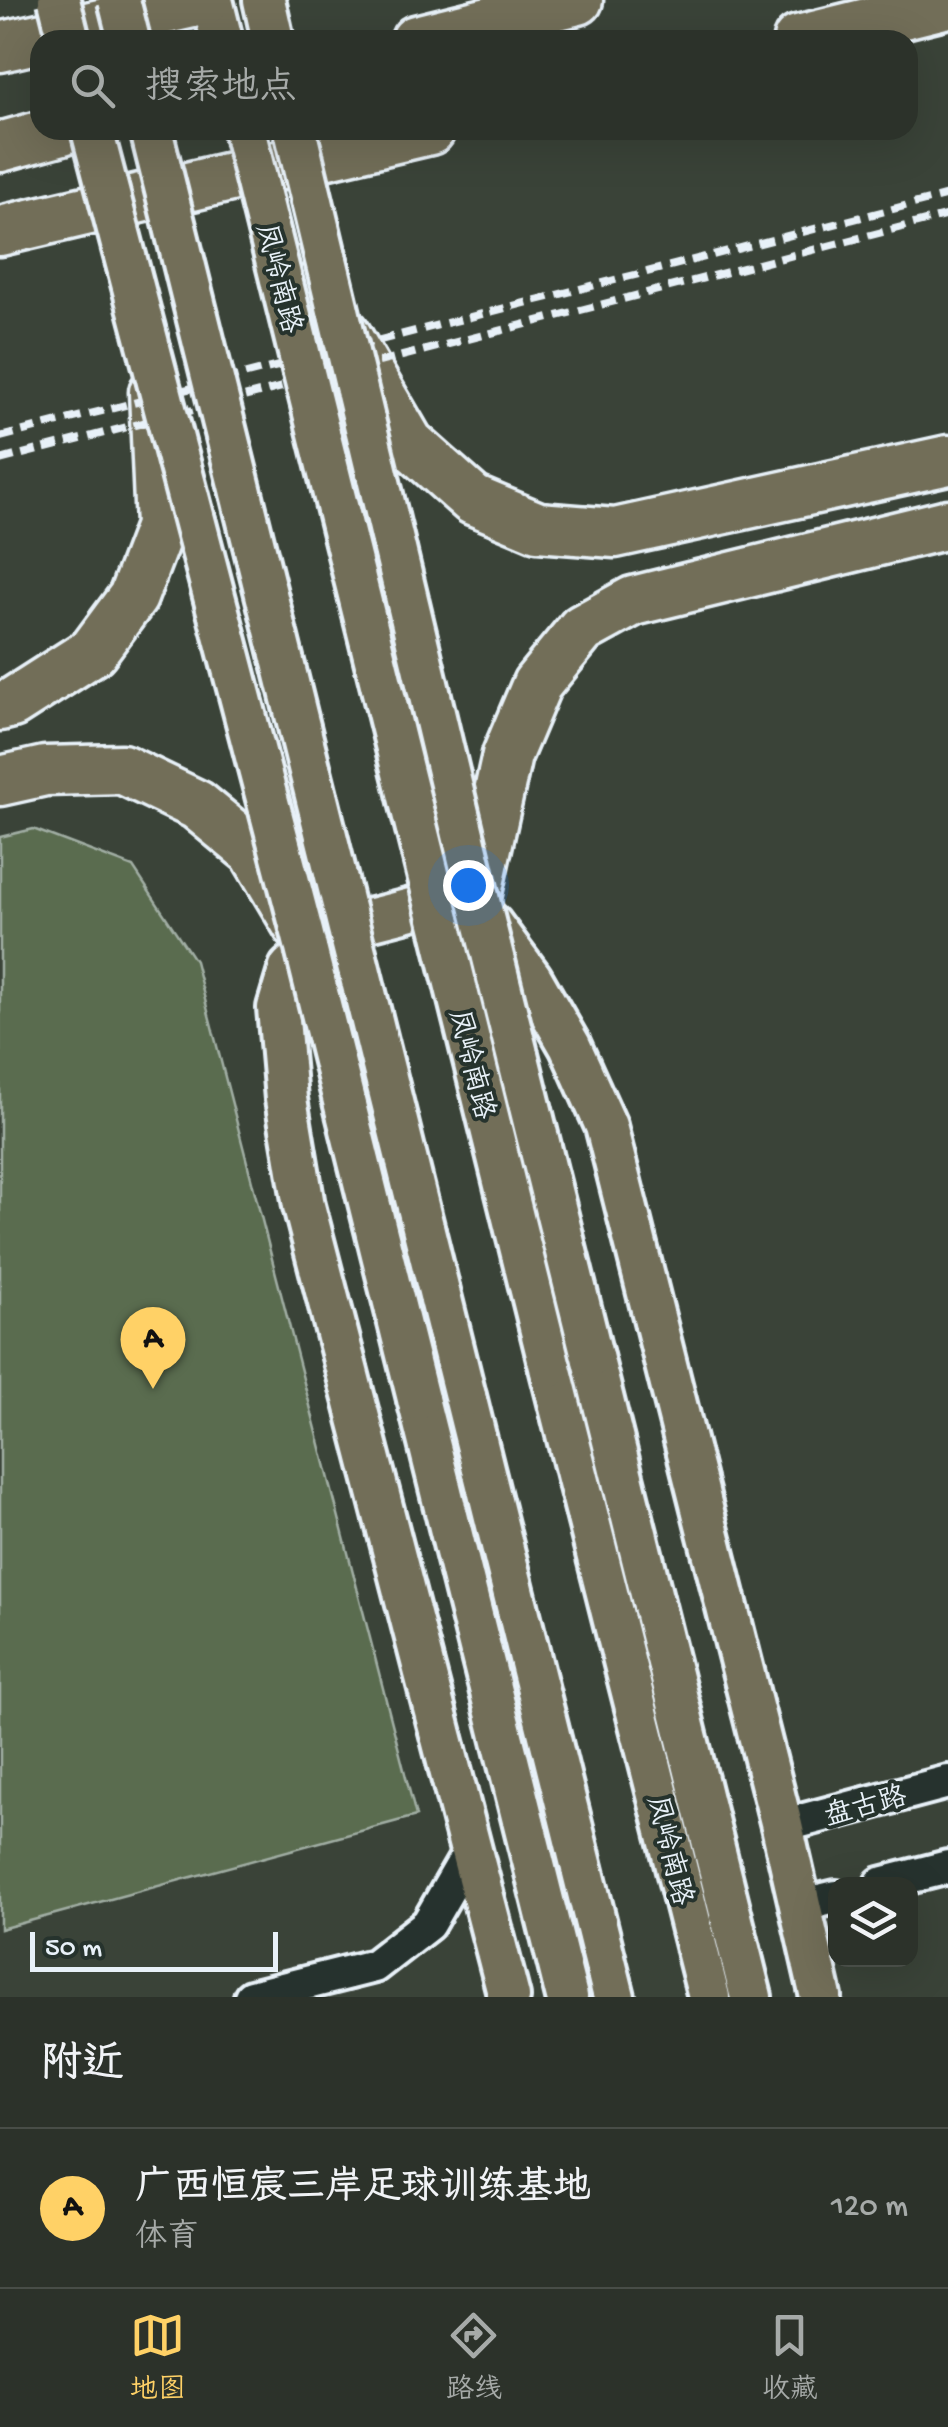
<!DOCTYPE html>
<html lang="zh">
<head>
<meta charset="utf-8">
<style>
  :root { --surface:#2c322a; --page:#343a32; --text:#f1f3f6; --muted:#a6aaa8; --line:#484d47; --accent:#ffd166 }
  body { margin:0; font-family:"Gochi Hand","LXGW WenKai TC",sans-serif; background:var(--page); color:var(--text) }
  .controls { position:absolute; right:30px; bottom:30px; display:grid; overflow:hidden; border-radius:20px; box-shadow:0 10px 40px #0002 }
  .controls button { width:90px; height:90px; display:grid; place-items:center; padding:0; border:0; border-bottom:2px solid var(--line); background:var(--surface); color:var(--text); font:50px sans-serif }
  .scale { position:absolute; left:30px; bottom:25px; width:248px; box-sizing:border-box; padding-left:10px; border:5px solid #e8f1f8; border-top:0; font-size:28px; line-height:35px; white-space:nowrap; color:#e8f1f8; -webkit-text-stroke:8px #26332d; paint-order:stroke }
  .you { position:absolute; left:468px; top:885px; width:35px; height:35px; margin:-25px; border:8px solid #fff; border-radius:50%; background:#1a73e8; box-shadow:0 0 0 15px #1a73e833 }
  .badge { display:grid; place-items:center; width:65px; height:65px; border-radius:50%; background:var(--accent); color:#111; font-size:32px; font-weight:700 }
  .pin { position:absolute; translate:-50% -82px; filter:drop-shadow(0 2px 5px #0008) }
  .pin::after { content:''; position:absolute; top:52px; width:35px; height:30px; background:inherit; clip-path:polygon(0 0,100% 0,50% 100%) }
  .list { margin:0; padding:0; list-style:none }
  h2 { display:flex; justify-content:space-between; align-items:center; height:130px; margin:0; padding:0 40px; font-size:42px }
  h2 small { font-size:32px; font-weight:400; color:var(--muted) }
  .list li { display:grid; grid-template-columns:65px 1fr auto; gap:30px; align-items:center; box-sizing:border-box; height:160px; padding:0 40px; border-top:2px solid var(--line) }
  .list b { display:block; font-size:38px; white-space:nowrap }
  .list p { margin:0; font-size:32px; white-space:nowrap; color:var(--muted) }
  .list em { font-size:32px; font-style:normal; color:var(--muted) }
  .icon { flex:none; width:55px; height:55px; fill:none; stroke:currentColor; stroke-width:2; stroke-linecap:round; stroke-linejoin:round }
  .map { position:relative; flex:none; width:948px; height:1997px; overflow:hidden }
  .search { position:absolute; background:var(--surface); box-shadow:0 10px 40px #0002; left:30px; right:30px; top:30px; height:110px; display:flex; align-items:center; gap:25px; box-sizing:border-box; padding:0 35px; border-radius:30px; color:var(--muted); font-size:38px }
  .sheet { height:290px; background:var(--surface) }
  nav { display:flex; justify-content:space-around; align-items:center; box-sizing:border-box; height:140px; border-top:2px solid var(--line); background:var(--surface); font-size:28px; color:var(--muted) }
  nav a { display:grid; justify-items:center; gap:5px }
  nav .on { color:var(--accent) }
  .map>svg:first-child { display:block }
  .green { fill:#5a6c4f; stroke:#a1aea4; stroke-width:2.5 }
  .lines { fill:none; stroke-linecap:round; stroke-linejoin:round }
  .minor-casing { stroke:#e8f1f8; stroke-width:40 }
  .major-casing { stroke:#e8f1f8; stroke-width:48 }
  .highway-casing { stroke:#e8f1f8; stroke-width:55 }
  .minor { stroke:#26332d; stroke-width:32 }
  .major { stroke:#726e59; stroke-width:40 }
  .highway { stroke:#726e59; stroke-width:48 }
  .rail { stroke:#e8f1f8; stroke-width:8; stroke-dasharray:15 8; stroke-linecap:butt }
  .major-bridge-casing { stroke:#e8f1f8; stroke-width:48; stroke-linecap:butt }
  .major-bridge { stroke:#726e59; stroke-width:40 }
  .labels { text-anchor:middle; stroke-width:8; stroke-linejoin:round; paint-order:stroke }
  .street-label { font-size:28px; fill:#e8f1f8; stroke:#26332d }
</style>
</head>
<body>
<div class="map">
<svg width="948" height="1997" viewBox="0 0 948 1997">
  <rect width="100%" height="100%" fill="#3a4338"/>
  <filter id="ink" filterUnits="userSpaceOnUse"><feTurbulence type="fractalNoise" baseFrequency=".01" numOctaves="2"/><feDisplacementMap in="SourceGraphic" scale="20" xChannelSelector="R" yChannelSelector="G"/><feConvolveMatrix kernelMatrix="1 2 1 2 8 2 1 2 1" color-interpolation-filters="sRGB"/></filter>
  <g filter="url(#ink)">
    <!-- green -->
    <path class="green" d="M33 829 133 867 195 961 416 1816 0 1929V837Z"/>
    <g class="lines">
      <defs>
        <path id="minor" d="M782 1826 948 1782
          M881 1884 948 1867
          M802 1905 836 1897
          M251 1997 374 1966 428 1924 472 1848"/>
        <path id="major" d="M212 0 222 40
          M264 0 273 40
          M592 1356 751 1997
          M550 1367 709 1997
          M465 1396 614 1997
          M418 1399 567 1997
          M509 1997 304 1206 286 1099 278 1008 290 968 333 929 443 901 491 924 531 978 570 1046 606 1126 782 1826 821 1997"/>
        <path id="highway" d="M416 40 578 0
          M798 40 948 3
          M0 47 205 0
          M0 147 62 130
          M0 231 430 130
          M345 333 409 443 473 500 538 527 615 533 948 460
          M0 706 12 703 93 651 133 597 160 526 154 392
          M0 781 45 771 122 769 197 805 254 852 298 926
          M477 893 507 755 537 684 582 629 633 601 948 524"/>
      </defs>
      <!-- minor casing -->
      <use href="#minor" class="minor-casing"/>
      <!-- major casing -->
      <use href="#major" class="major-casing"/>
      <!-- highway casing -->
      <use href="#highway" class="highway-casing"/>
      <!-- minor -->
      <use href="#minor" class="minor"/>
      <!-- major -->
      <use href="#major" class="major"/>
      <!-- highway -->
      <use href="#highway" class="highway"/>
      <!-- rail -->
      <path class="rail" d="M0 437 948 195
        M0 460 948 215"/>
      <defs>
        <path id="major-bridge" d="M59 0 69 40
          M119 0 129 40
          M92 130 302 932 418 1399
          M151 130 465 1396
          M244 130 550 1367
          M295 130 477 893 592 1356"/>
      </defs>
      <!-- major-bridge casing -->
      <use href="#major-bridge" class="major-bridge-casing"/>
      <!-- major-bridge -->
      <use href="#major-bridge" class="major-bridge"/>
    </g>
  </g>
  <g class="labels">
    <!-- street labels -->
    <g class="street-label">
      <text transform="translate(281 278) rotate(76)" y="10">凤岭南路</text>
      <text transform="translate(474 1064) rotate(76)" y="10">凤岭南路</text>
      <text transform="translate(865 1804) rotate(-15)" y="10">盘古路</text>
      <text transform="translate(672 1850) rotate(76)" y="10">凤岭南路</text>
    </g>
  </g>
</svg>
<div class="controls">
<button><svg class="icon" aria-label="layers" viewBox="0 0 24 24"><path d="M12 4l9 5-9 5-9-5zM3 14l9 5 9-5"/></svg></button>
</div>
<div class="scale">50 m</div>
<div class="you"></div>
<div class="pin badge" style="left:153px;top:1389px">A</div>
<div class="search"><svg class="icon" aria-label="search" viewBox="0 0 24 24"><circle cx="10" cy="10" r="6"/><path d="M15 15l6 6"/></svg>搜索地点</div>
</div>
<section class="sheet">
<h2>附近<small></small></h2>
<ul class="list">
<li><span class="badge">A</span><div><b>广西恒宸三岸足球训练基地</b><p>体育</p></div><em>120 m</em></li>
</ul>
</section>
<nav>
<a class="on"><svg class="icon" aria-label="map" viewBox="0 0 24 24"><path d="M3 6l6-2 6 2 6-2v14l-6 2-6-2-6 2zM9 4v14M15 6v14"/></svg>地图</a>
<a><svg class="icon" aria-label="directions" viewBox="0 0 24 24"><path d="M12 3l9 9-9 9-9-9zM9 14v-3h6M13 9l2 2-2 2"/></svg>路线</a>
<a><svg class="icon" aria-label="saved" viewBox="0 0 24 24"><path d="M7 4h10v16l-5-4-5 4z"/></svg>收藏</a>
</nav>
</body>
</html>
